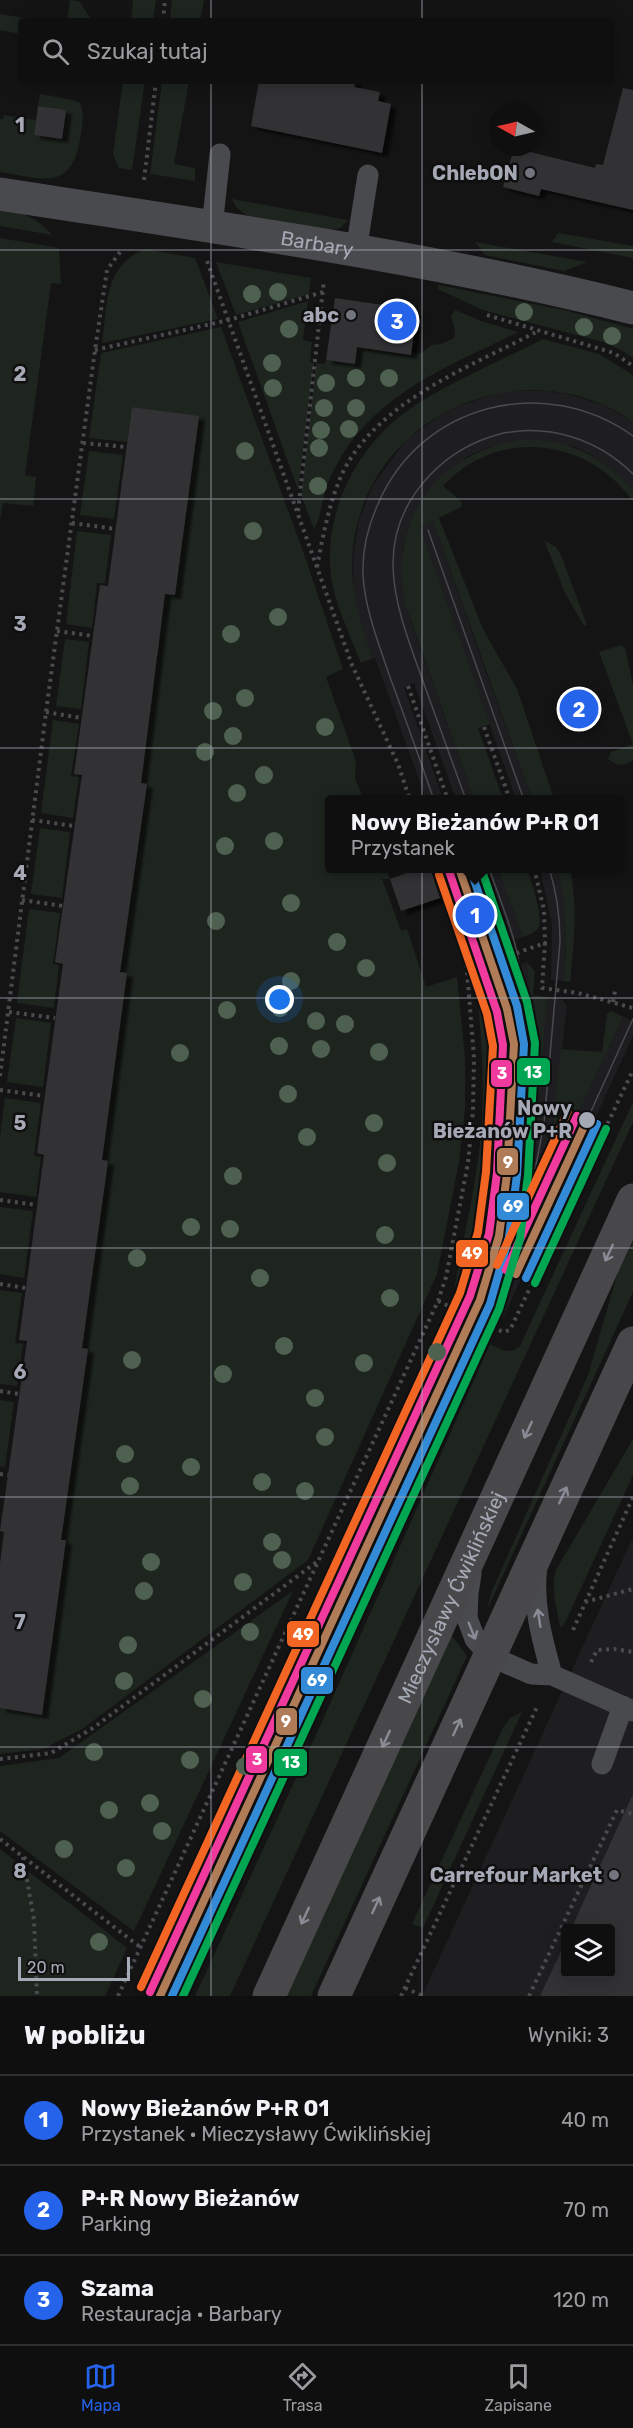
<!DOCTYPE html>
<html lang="pl">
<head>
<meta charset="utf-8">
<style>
  :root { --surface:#0f0f10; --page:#181819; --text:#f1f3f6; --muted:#9b9c9f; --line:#2f2f30; --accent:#2563eb }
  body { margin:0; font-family:Rubik,sans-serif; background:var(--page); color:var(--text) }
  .controls { position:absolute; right:18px; bottom:18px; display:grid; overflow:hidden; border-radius:6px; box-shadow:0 3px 15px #0003 }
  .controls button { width:54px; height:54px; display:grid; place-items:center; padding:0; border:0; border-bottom:2px solid var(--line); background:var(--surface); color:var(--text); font:30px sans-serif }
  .compass { position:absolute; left:489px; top:102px; width:54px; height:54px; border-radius:50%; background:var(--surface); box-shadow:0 3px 15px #0003; rotate:278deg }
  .scale { position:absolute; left:18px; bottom:15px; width:112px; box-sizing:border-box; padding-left:6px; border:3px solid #a5a9b5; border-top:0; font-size:16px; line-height:21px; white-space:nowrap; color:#a5a9b5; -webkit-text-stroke:4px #0f0f10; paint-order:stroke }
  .you { position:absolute; left:280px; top:1000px; width:21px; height:21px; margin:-15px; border:4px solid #fff; border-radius:50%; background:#1a73e8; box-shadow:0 0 0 9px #1a73e833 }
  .badge { display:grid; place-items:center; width:39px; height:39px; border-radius:50%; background:var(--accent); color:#fff; font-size:20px; font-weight:700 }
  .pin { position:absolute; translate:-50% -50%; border:3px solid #fff; box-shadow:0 2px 6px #0006 }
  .popup { position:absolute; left:325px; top:795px; width:300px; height:78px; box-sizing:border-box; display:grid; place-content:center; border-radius:6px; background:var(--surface); filter:drop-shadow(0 2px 4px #0005); font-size:20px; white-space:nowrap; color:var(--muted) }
  .popup b { font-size:22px; color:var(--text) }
  .popup::after { content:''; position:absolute; left:50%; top:100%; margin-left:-12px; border:12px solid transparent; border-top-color:var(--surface) }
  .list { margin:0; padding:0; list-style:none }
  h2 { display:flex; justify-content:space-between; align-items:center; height:78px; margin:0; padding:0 24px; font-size:26px }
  h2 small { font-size:20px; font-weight:400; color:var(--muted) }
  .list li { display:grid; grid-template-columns:39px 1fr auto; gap:18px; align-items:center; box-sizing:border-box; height:90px; padding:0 24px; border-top:2px solid var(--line) }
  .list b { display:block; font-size:22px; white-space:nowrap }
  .list p { margin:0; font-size:20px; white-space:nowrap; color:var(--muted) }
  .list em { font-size:20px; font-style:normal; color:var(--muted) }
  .icon { flex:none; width:33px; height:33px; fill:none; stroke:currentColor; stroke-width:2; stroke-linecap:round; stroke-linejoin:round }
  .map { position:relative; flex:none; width:633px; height:1996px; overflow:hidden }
  .search { position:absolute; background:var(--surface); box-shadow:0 3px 15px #0003; left:18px; right:18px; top:18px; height:66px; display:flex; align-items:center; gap:15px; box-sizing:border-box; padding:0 21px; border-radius:6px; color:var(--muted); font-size:22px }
  .sheet { height:348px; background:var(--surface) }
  nav { display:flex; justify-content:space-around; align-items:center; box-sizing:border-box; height:84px; border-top:2px solid var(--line); background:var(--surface); font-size:16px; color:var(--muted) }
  nav a { display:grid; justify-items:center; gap:3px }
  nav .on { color:var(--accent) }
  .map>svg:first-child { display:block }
  .built { fill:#1e1e20; fill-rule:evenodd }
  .green { fill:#1e251f }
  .building { fill:#323234; filter:url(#shadow) }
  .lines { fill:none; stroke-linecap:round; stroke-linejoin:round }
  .path { stroke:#4a4b4f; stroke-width:4; stroke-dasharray:3 4.5; stroke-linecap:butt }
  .lane { stroke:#494a4d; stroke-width:21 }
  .street { stroke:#494a4d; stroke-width:33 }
  .secondary { stroke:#48484b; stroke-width:33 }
  .tram { stroke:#494a4d; stroke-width:1.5 }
  .tram-1-casing { stroke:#0f0f10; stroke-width:12 }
  .tram-2-casing { stroke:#0f0f10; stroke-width:12 }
  .tram-3-casing { stroke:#0f0f10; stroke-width:12 }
  .tram-4-casing { stroke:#0f0f10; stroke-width:12 }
  .tram-5-casing { stroke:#0f0f10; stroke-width:12 }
  .tram-1 { stroke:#b07c57; stroke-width:8 }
  .tram-2 { stroke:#338bd7; stroke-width:8 }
  .tram-3 { stroke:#f13a9d; stroke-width:8 }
  .tram-4 { stroke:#00a651; stroke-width:8 }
  .tram-5 { stroke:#f26522; stroke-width:8 }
  .tree { fill:#4e6151 }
  .oneway { stroke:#898c95 }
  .oneway2 { stroke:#898c96 }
  .grid { fill:none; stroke:#a5a9b5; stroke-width:1.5; stroke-opacity:0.55 }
  .poi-dot { fill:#72757d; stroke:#0f0f10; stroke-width:2 }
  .stop-dot { fill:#a5a9b5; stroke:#0f0f10; stroke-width:2 }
  .labels { text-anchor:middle; stroke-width:5; stroke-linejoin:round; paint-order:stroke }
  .poi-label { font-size:20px; font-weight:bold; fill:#a5a9b5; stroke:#0f0f10; text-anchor:end }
  .street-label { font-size:20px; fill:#a5a9b5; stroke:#0f0f10 }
  .stop-label { font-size:20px; font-weight:bold; fill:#a5a9b5; stroke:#0f0f10; text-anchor:end }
  .grid-label { font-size:20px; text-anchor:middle; font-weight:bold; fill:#a5a9b5; stroke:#0f0f10; stroke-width:5; stroke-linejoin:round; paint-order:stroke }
  .line-badge { stroke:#0f0f10; stroke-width:2 }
  .badge-label { font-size:16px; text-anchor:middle; font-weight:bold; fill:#fff }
</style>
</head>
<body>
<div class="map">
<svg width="633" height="1996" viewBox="0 0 633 1996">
  <defs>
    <filter id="shadow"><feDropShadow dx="6" dy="4" stdDeviation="1.5" flood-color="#0009"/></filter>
  </defs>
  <rect width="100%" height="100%" fill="#141415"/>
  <!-- built -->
  <path class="built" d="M513 391H547L567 394 601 404 633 422V490L612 469 592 455 573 446 518 441 490 447 468 456 437 482 421 501 409 525 402 549 403 592 411 622 474 799H456L414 683 404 687 443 799H426L375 658H373L364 635 354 603 353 558 359 520 373 485 407 439 438 417 456 407 494 394Z
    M433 521 482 661 532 799H516L420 527Z
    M450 869H467L494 946 480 952Z
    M481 869H498L523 937 507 942Z
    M540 869H557L564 896 567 925 564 981 551 980 552 924Z
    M527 962 529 980 525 1051 536 1125 547 997 562 1000 567 1005 550 1153 541 1190 623 1017 633 1021V1036L503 1318 468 1301 489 1240 504 1070 503 1033 487 975Z
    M633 1537V1996H422ZM566 1928H610V1974H566Z"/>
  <!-- green -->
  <path class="green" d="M70 0 80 2 92 21H67Z
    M133 0H156L153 21H131Z
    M172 0H204L200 21H170Z
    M0 14 42 21H21V34L0 30Z
    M123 81H145L132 170 119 168 113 154Z
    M162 81H189L174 164 195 168V181L150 174Z
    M40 94 73 100 80 103C85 115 82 128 80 140 70 193 41 178 0 172V119H3L4 115 36 120 34 135 61 139 66 110 38 106Z
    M232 199 348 220 340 228 330 230 246 215 236 207Z
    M0 209C22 212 38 218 52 235L0 226Z
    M558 233 633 246V258L552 242Z
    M0 238 59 248 61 284 51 283 25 475 36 477 33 506 3 503 0 520Z
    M475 242 587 262 564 271 485 255Z
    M145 249 195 258 218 319 102 343C108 304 103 267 145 249Z
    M216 262 311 278 309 294 236 315Z
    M438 285 564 310 630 328 633 329V358L621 350 603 342 483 310 438 289Z
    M308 301 303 340 312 342 310 362 314 363 298 490 238 322Z
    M455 310 481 321 518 332C453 364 379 392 341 457 336 466 330 475 327 486 322 499 321 518 314 529L301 495 316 363 325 364 326 360 355 364 357 347 411 355 423 352 431 345 441 344 454 338 455 329 451 317Z
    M221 327 305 557 343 669 326 677 356 761 355 778 363 799 330 800V868L386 869 390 879H382L401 931 407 929 426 987 457 977 465 1058V1110L459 1162 437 1274 308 1560 82 1729 43 1749 0 1754V1708L42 1715 66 1541 61 1540 88 1349 82 1348 108 1161 102 1160 127 973 120 972 147 784 141 783 165 594 175 595 198 416 132 407 127 442 89 438 101 353Z
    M543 339 599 354 633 375V422C534 352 390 404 358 521 345 570 355 612 373 658L361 663C350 635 335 605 331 576 323 509 360 440 417 404 457 379 502 360 543 339Z
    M528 439C571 441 605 457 633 490V501C587 437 497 427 443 486L462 502 461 507 439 518 483 629 517 689 554 799H532L433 521 420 527 490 724 478 728 503 799H474L406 606C385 518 441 449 528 439Z
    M89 451 123 455 114 519 80 515Z
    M77 531 111 535 105 583H97L92 628 66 624Z
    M544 540 556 547 561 555 587 625 584 626 566 595Z
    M65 639 89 642 81 709 56 706Z
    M621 645 625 648 633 685V744L599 652Z
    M53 720 79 724 71 776 79 777 73 818 41 813Z
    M633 744V760C624 767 617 766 608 759L611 752Z
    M40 828 70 832 62 898 31 894Z
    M498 869H527C531 881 543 914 539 926 536 933 528 935 523 937Z
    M557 869H570C578 907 574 943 570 982L564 981C567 942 568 907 557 869Z
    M29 909 60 913 53 964 59 965 54 1008 17 1003Z
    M527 962 535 972 533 995 547 997C541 1065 542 1136 514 1199L529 993Z
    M487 975 503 1033 504 1070 489 1240 468 1301 458 1296 455 1285C463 1239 475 1191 480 1144 486 1089 481 1034 476 979Z
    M611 1011 623 1017 540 1194 550 1153 561 1049 602 1052 607 1014Z
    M16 1018 51 1023 43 1087 7 1082Z
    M5 1098 41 1103 34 1156 41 1157 36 1197 0 1192V1137Z
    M633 1102V1122L230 1996H195L316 1735 490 1344C502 1350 509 1355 520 1346Z
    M0 1207 33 1211 24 1278 0 1274Z
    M633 1233V1292L487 1610 491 1593 588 1375 622 1258Z
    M0 1290 22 1293 15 1343 23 1344 17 1386 0 1384Z
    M443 1326 453 1327 173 1943 160 1937 433 1339Z
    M0 1400 14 1402 5 1467 0 1466Z
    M633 1439V1475L564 1625 560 1627C557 1608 550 1588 556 1570Z
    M293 1591 134 1931 0 1831V1766L59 1758Z
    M448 1630 467 1656 311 1996H280Z
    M522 1712 423 1928 412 1924 503 1728 510 1718Z
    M0 1849 127 1948 105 1996H0Z"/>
  <!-- building -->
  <path class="building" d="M259 81H356L354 87 380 92 378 101 391 104 382 153 251 126Z
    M623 88 633 90V210L541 189 539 196 503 187 514 148 595 168 596 164 603 165Z
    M38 106 66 110 62 139 34 135Z
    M335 298 417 310 411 355 357 347 355 364 326 360Z
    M132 407 199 416 175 595 165 594 141 783 147 784 120 972 127 973 102 1160 108 1161 82 1348 88 1349 61 1540H66L42 1715 0 1708V1563L4 1532 0 1531 27 1341 19 1340 44 1155 37 1153 63 964 55 962 82 775 74 774 100 585 108 586Z
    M420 868H430L440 898 401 911 390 879Z
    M633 1794V1996H540L566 1941V1974H610V1929H571Z"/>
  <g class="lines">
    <!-- path -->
    <path class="path" d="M163 21 165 0
      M144 180 156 81
      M207 261 352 665 398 764 410 800
      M487 315 614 353 633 366
      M95 350 229 320 323 292
      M83 443 126 447
      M298 511 324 280
      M72 523 116 529
      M317 567C323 536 329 503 342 474 377 401 470 367 538 331
      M57 631 93 636
      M408 686 448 800
      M46 712 81 718
      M484 727 510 800
      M32 820 74 826
      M473 868 504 958
      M534 868 544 910 545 943
      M22 900 63 906
      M467 971 545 943 542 988 578 993 633 1008
      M613 1002 615 991
      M9 1012 55 1018
      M0 1076 46 712 95 350 107 270 120 252
      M0 1090 44 1096
      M0 1200 37 1205
      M0 1284 26 1288
      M438 1301 503 1332 510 1330 633 1070
      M0 1391 19 1394
      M0 1474 8 1475
      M585 1602 633 1589
      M573 1630 633 1497
      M591 1662 597 1650 614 1649 633 1652
      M0 1759 51 1753 93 1728 318 1561
      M0 1839 140 1947
      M23 1857 34 1920 37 1996
      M405 1988 423 1996
      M118 1996 438 1301 446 1277 468 1163 473 1111 474 1057 467 971 464 955 434 868
      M401 1996 538 1705
      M529 1996 617 1810 633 1814"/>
    <!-- lane -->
    <path class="lane" d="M212 227 220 154
      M356 251 368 175
      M537 1566C532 1604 542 1639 552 1675
      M471 1574 468 1593 467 1618 475 1639 490 1656 531 1674 552 1675 633 1711
      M602 1764 623 1706"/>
    <!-- street -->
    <path class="street" id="s1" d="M0 194C212 227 425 256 633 308"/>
    <!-- secondary -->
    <g class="secondary">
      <path id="s2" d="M269 1996 633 1200"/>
      <path d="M334 1996 633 1343"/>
    </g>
    <!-- tram -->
    <path class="tram" d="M428 530 524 800
      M434 800C420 760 406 720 391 680 380 647 365 611 363 575 362 551 368 526 378 504 421 403 545 373 633 436
      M466 800C452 761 438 722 424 684 398 611 367 541 430 475 449 455 473 441 500 434 548 423 598 439 633 474
      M489 868C500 901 516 936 520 970 524 1004 517 1041 514 1075
      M587 1120 633 1019
      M480 1300 524 1203 536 1165 544 1123 560 942C560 916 557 893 549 868"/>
    <defs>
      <path id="tram-1" d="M516 1274 587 1120
        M160 1996 480 1300 499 1236 507 1174 514 1044 507 1009 459 868"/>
      <path id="tram-2" d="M526 1278 597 1124
        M172 1996 490 1304 509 1237 517 1175 524 1044 517 1006 470 868"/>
      <path id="tram-3" d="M506 1270 577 1116
        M150 1992 470 1296 489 1234 497 1173 503 1045 497 1012 449 871"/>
      <path id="tram-4" d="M535 1283 606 1129
        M183 1996 499 1309 520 1239 528 1175 535 1043 527 1002 481 868"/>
      <path id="tram-5" d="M497 1265 568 1111
        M141 1987 460 1293 478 1232 486 1172 493 1046 487 1014 439 875"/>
    </defs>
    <!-- tram-1 casing -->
    <use href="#tram-1" class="tram-1-casing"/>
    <!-- tram-2 casing -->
    <use href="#tram-2" class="tram-2-casing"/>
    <!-- tram-3 casing -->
    <use href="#tram-3" class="tram-3-casing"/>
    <!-- tram-4 casing -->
    <use href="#tram-4" class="tram-4-casing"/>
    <!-- tram-5 casing -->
    <use href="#tram-5" class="tram-5-casing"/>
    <!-- tram-1 -->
    <use href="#tram-1" class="tram-1"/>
    <!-- tram-2 -->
    <use href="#tram-2" class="tram-2"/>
    <!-- tram-3 -->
    <use href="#tram-3" class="tram-3"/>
    <!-- tram-4 -->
    <use href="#tram-4" class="tram-4"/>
    <!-- tram-5 -->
    <use href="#tram-5" class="tram-5"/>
  </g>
  <!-- trees -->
  <g class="tree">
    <circle cx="278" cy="292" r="9"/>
    <circle cx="252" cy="294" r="9"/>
    <circle cx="524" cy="312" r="9"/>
    <circle cx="584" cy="327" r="9"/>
    <circle cx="289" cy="329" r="9"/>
    <circle cx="612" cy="336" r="9"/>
    <circle cx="272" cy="363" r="9"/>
    <circle cx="356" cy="378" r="9"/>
    <circle cx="389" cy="378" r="9"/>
    <circle cx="326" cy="383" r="9"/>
    <circle cx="273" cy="388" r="9"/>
    <circle cx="324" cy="408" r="9"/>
    <circle cx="356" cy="408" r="9"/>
    <circle cx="349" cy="429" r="9"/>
    <circle cx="321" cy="430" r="9"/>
    <circle cx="319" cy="448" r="9"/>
    <circle cx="245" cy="451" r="9"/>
    <circle cx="318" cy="486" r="9"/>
    <circle cx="253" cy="531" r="9"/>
    <circle cx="278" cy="617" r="9"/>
    <circle cx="231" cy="634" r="9"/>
    <circle cx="245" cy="698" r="9"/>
    <circle cx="213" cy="711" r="9"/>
    <circle cx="325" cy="727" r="9"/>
    <circle cx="233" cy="736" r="9"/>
    <circle cx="205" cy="752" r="9"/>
    <circle cx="264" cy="775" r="9"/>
    <circle cx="237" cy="793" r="9"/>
    <circle cx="274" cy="841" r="9"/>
    <circle cx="225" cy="846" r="9"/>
    <circle cx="291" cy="903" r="9"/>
    <circle cx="216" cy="921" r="9"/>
    <circle cx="337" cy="942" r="9"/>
    <circle cx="366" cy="968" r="9"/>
    <circle cx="291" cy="981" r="9"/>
    <circle cx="280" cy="1008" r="9"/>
    <circle cx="227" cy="1010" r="9"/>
    <circle cx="316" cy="1021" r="9"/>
    <circle cx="345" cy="1024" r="9"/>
    <circle cx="279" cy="1046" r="9"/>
    <circle cx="321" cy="1049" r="9"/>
    <circle cx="379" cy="1052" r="9"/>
    <circle cx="180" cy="1053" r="9"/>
    <circle cx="288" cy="1094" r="9"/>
    <circle cx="374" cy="1123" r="9"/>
    <circle cx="307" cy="1137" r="9"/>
    <circle cx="387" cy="1163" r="9"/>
    <circle cx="233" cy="1176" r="9"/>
    <circle cx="191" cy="1227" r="9"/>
    <circle cx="230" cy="1229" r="9"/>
    <circle cx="385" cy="1235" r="9"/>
    <circle cx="137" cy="1258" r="9"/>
    <circle cx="260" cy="1278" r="9"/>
    <circle cx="390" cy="1298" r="9"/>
    <circle cx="284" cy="1346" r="9"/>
    <circle cx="437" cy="1352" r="9"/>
    <circle cx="132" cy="1360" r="9"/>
    <circle cx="364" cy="1363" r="9"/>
    <circle cx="223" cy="1374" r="9"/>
    <circle cx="315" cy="1398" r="9"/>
    <circle cx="325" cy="1437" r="9"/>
    <circle cx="125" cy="1454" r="9"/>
    <circle cx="191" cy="1467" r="9"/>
    <circle cx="262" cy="1482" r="9"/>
    <circle cx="130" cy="1486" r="9"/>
    <circle cx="305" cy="1491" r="9"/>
    <circle cx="272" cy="1542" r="9"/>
    <circle cx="282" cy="1560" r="9"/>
    <circle cx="151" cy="1562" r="9"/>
    <circle cx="243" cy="1582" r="9"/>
    <circle cx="144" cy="1591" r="9"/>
    <circle cx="250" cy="1632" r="9"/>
    <circle cx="128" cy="1645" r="9"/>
    <circle cx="124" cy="1681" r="9"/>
    <circle cx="203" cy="1699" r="9"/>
    <circle cx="94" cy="1752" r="9"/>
    <circle cx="190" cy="1760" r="9"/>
    <circle cx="245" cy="1766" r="9"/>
    <circle cx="150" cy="1803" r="9"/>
    <circle cx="109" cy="1810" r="9"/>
    <circle cx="162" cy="1831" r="9"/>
    <circle cx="64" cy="1849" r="9"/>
    <circle cx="126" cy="1868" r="9"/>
    <circle cx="99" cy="1942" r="9"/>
  </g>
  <!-- one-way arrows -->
  <defs><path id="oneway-shaft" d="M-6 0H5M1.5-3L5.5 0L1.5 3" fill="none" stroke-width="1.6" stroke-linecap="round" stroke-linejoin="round" transform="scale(1.5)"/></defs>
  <g class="oneway">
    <use href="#oneway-shaft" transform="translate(609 1253) rotate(115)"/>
    <use href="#oneway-shaft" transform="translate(528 1430) rotate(115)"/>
    <use href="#oneway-shaft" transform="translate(563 1495) rotate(-65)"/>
    <use href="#oneway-shaft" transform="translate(457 1727) rotate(-65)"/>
    <use href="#oneway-shaft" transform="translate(386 1739) rotate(115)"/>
    <use href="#oneway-shaft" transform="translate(376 1905) rotate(-65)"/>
    <use href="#oneway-shaft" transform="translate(305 1916) rotate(115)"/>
  </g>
  <g class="oneway2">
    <use href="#oneway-shaft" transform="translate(539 1618) rotate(-99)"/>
    <use href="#oneway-shaft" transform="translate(472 1631) rotate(68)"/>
  </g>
  <!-- grid -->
  <path class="grid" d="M211 0V21M422 0V21M211 81V1996M422 81V1996M0 250H633M0 499H633M0 748H633M0 998H633M0 1248H633M0 1497H633M0 1747H633"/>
  <!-- markers -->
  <g class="poi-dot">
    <circle cx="530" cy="173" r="6"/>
    <circle cx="351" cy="315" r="6"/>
    <circle cx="614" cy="1875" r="6"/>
  </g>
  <circle class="stop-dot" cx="587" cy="1120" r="9"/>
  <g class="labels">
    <!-- poi labels -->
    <g class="poi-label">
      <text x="518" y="180">ChlebON</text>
      <text x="339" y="322">abc</text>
      <text x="602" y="1882">Carrefour Market</text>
    </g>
    <!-- street labels -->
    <g class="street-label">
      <text dy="7" stroke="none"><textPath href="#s1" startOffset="321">Barbary</textPath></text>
      <text dy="7" stroke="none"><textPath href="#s2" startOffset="438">Mieczysławy Ćwiklińskiej</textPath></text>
    </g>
    <!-- stop labels -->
    <g class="stop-label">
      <text x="572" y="1115">Nowy<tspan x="572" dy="23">Bieżanów P+R</tspan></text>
    </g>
  </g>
  <g class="grid-label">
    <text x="20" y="132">1</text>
    <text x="20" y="381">2</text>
    <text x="20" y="631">3</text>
    <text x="20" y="880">4</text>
    <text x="20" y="1130">5</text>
    <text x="20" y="1379">6</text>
    <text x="20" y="1629">7</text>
    <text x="20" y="1878">8</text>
  </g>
  <g class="line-badge">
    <rect x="516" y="1057" width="35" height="29" rx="6" fill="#00a651"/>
    <rect x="490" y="1059" width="23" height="29" rx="6" fill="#f13a9d"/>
    <rect x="496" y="1147" width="23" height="29" rx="6" fill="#b07c57"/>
    <rect x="496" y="1192" width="34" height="29" rx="6" fill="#338bd7"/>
    <rect x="455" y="1239" width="34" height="29" rx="6" fill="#f26522"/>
    <rect x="286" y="1620" width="34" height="28" rx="6" fill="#f26522"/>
    <rect x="300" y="1666" width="34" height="29" rx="6" fill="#338bd7"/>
    <rect x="275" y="1707" width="23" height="29" rx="6" fill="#b07c57"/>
    <rect x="245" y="1745" width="23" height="29" rx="6" fill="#f13a9d"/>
    <rect x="273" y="1748" width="35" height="29" rx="6" fill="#00a651"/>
  </g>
  <g class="badge-label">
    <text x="533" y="1078">13</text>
    <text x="502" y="1079">3</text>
    <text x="508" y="1168">9</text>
    <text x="513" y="1212">69</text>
    <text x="472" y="1259">49</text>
    <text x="303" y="1640">49</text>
    <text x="317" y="1686">69</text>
    <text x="286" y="1727">9</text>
    <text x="257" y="1765">3</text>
    <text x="291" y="1768">13</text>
  </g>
</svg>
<div class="controls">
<button><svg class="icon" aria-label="layers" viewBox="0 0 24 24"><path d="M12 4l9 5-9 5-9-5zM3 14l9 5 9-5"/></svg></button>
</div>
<svg class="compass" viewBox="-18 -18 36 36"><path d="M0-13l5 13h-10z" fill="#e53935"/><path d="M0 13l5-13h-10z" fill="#9b9c9f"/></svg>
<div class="scale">20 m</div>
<div class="you"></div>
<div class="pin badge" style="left:475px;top:915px">1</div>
<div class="popup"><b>Nowy Bieżanów P+R 01</b>Przystanek</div>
<div class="pin badge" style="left:579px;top:709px">2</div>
<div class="pin badge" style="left:397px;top:321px">3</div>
<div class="search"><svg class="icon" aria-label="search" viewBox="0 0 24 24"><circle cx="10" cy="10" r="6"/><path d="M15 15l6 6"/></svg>Szukaj tutaj</div>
</div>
<section class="sheet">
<h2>W pobliżu<small>Wyniki: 3</small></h2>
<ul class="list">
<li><span class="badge">1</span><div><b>Nowy Bieżanów P+R 01</b><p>Przystanek · Mieczysławy Ćwiklińskiej</p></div><em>40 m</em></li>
<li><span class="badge">2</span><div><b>P+R Nowy Bieżanów</b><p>Parking</p></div><em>70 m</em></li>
<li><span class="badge">3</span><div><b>Szama</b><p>Restauracja · Barbary</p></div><em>120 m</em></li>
</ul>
</section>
<nav>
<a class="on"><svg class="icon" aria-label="map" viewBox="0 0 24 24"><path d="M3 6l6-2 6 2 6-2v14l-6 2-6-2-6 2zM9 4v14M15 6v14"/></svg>Mapa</a>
<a><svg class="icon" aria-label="directions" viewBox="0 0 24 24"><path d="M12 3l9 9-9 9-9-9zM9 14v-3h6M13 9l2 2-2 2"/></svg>Trasa</a>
<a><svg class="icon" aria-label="saved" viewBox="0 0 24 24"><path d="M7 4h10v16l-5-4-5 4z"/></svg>Zapisane</a>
</nav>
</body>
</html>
